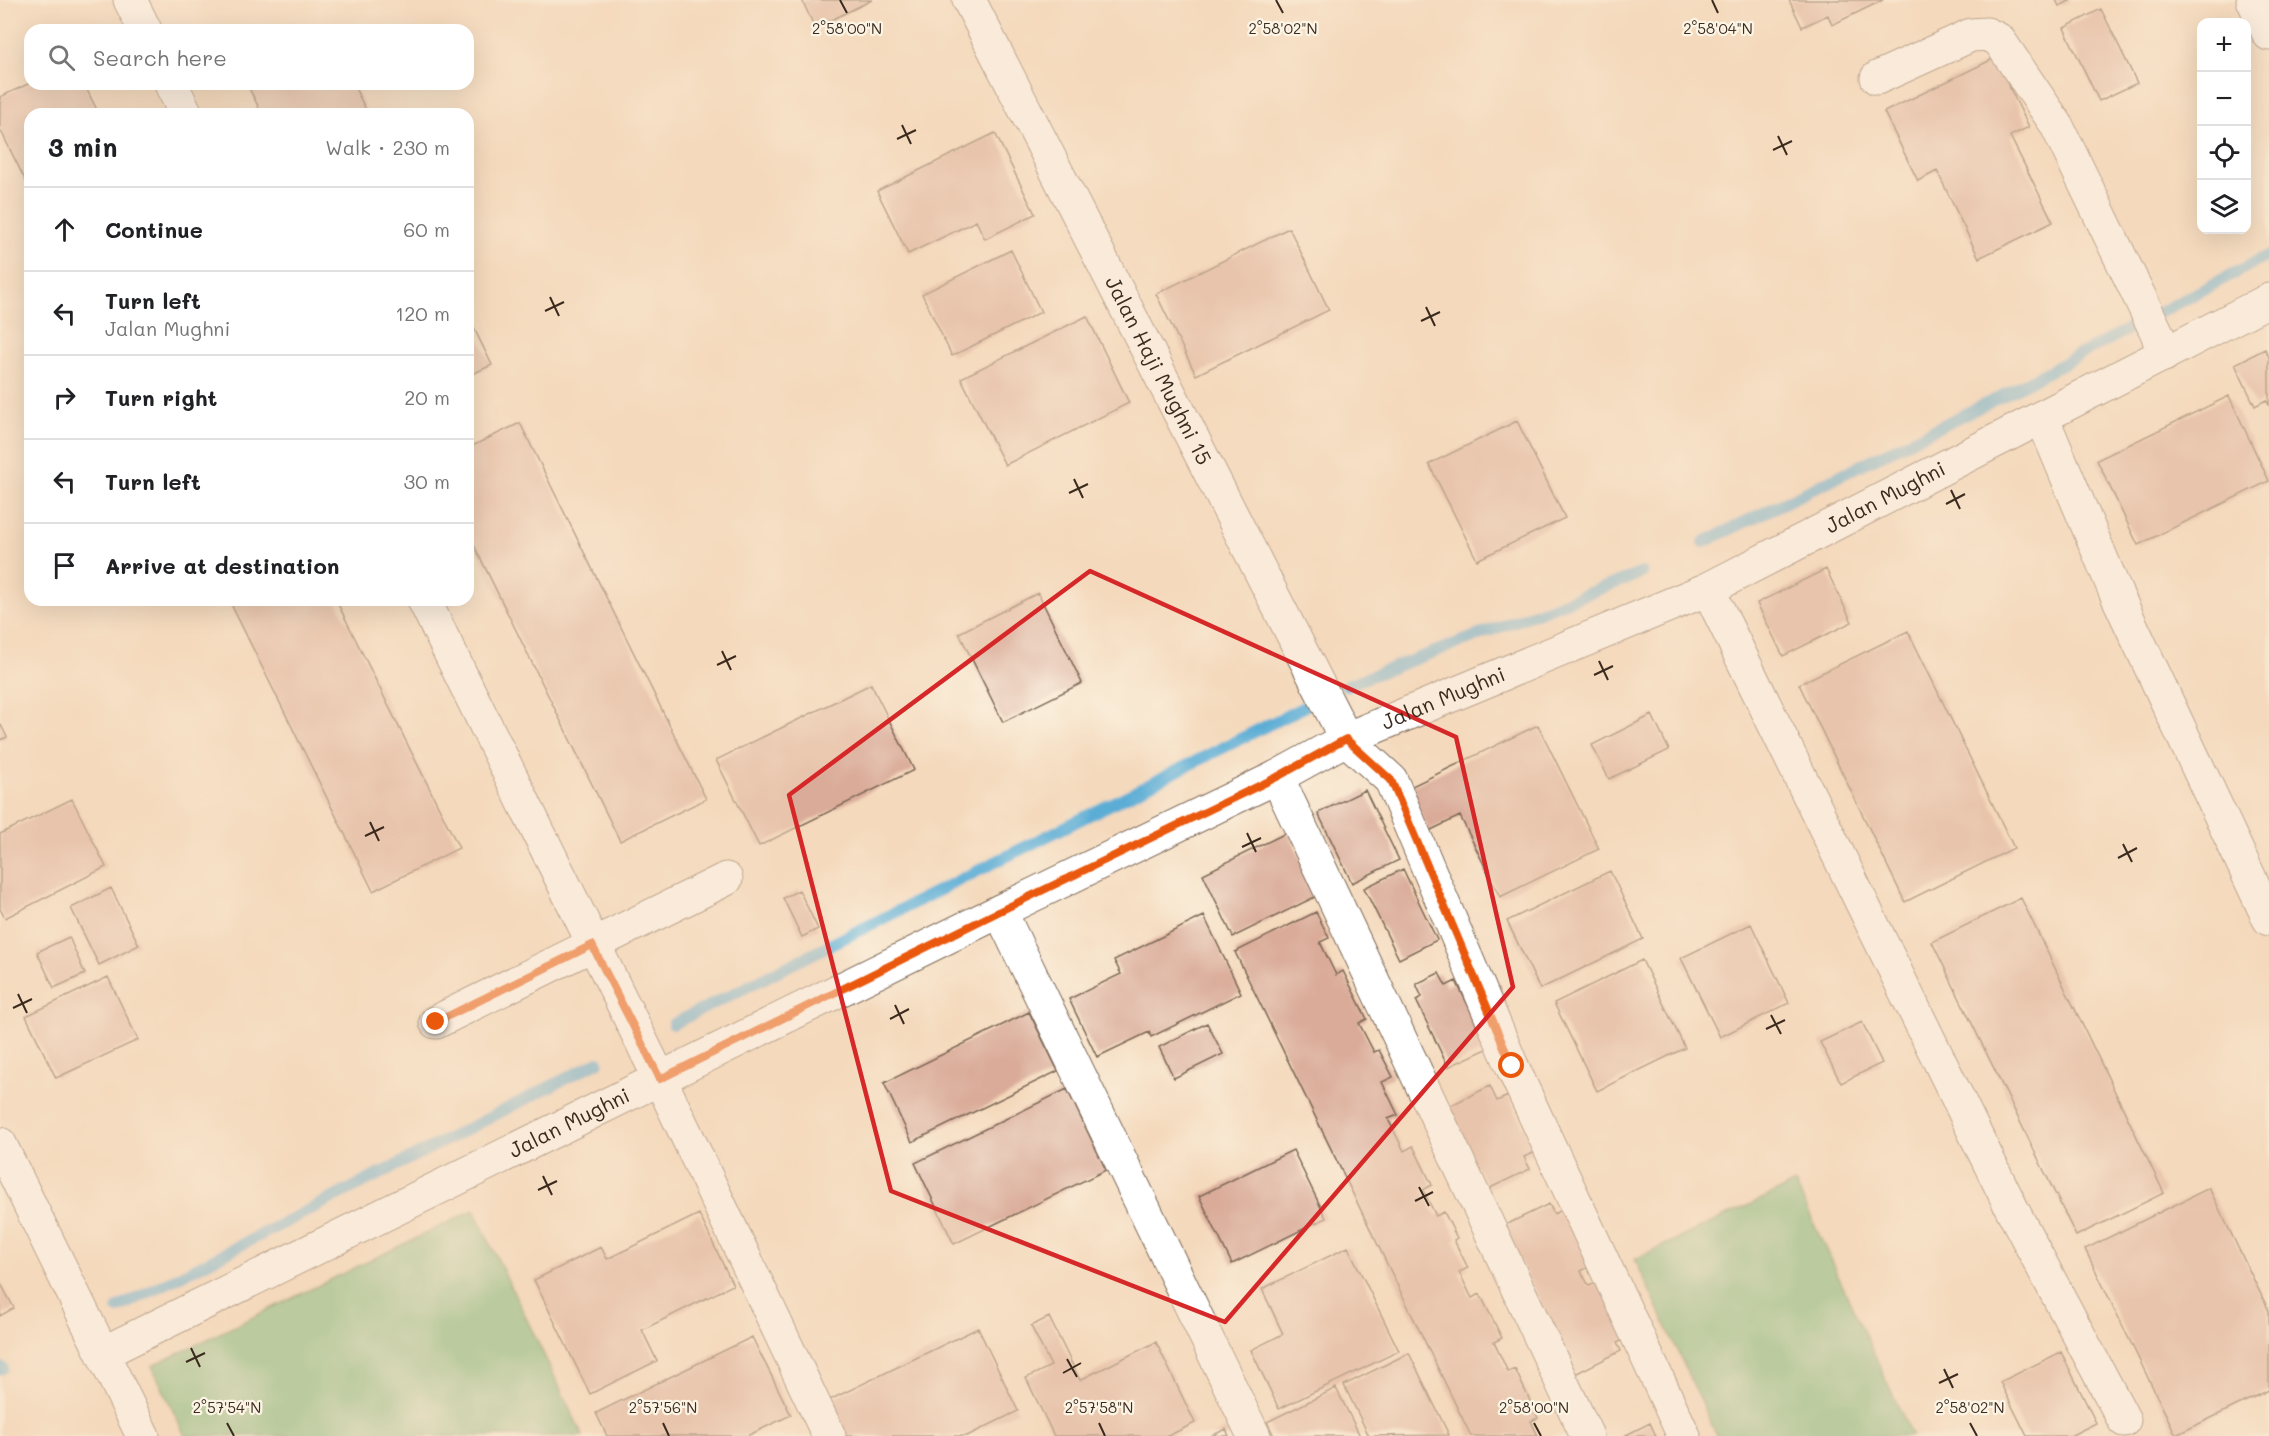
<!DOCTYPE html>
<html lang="en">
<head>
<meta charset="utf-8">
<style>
  :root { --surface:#fff; --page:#f6f6f6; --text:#202124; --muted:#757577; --line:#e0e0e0 }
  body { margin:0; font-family:Mali,sans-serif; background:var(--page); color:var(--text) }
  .controls { position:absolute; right:18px; top:18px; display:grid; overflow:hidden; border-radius:12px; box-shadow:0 6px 24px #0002 }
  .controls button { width:54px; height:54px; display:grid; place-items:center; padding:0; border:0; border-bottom:2px solid var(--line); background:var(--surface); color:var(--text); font:30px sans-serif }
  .stop { position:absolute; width:18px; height:18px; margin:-14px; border:4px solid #ea580c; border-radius:50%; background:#fff }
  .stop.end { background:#ea580c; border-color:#fff; box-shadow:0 2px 6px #0008 }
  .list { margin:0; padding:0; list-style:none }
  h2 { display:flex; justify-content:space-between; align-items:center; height:78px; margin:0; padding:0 24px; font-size:26px }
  h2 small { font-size:20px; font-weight:400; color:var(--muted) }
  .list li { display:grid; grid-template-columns:39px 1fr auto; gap:18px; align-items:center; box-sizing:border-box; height:84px; padding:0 24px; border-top:2px solid var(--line) }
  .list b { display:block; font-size:22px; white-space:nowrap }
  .list p { margin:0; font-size:20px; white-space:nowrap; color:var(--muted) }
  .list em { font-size:20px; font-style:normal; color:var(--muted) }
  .icon { flex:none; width:33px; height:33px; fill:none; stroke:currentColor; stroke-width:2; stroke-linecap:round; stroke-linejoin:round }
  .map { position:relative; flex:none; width:2269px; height:1436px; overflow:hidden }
  .search { position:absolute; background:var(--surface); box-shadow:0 6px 24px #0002; left:24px; top:24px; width:450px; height:66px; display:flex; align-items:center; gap:15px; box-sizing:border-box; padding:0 21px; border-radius:18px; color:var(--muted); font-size:22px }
  .panel { position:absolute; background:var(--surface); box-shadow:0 6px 24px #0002; left:24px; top:108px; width:450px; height:498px; border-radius:18px }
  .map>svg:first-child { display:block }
  .forest { fill:#76b97d; stroke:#58724e; stroke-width:1.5 }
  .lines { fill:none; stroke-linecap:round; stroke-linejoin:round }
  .stream { stroke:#5badd6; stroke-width:12 }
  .building { fill:#daab99 }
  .minor-casing { stroke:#7c6755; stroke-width:35 }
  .tertiary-casing { stroke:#7c6755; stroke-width:35 }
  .minor { stroke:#fff; stroke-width:33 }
  .tertiary { stroke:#fff; stroke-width:33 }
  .route { stroke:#ea580c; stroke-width:8 }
  .marked { fill:none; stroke:#d62828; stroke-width:4.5; stroke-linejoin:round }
  .ticks { fill:none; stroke:#3b2a1e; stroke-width:2 }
  .labels { text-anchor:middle; stroke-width:4.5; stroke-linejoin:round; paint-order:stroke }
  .street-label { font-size:21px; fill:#3b2a1e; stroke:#fcf5e5 }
  .ticks-label { font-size:15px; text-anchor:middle; fill:#3b2a1e; stroke:#fcf5e5; stroke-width:4.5; stroke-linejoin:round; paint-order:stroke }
</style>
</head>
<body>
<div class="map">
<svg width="2269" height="1436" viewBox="0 0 2269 1436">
  <rect width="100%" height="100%" fill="#fcf5e5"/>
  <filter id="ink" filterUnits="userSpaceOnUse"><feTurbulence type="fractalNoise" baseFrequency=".0167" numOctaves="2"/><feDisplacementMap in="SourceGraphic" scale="12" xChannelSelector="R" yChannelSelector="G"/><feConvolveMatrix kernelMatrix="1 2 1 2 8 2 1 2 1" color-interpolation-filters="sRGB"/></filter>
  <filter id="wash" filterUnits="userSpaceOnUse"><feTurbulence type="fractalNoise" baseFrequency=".008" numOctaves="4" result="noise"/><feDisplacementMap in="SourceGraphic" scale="24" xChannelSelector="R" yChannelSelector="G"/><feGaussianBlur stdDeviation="1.35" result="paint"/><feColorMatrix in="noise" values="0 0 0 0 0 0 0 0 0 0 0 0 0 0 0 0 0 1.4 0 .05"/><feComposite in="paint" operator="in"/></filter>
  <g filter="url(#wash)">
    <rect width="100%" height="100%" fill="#f4d9bc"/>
    <!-- forest -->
    <path class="forest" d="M1795 1183 1912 1436H1717L1635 1259Z
      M474 1210 583 1436H185L152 1366Z"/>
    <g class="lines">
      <!-- stream -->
      <path class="stream" d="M1704 542 1992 401 2269 255
        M1347 685 1642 573
        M673 1024 1304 707
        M118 1308 598 1062
        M0 1369 3 1368"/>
    </g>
    <g id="blocks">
      <!-- building -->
      <path class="building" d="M802 0H872L815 28Z
        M1789 0H1883L1832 25 1828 15 1802 27Z
        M2056 0H2072L2059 6Z
        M2101 9 2137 83 2099 101 2064 28Z
        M323 23 327 30H308Z
        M1995 58 2029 127 2010 136 2053 222 1979 258 1937 171 1918 181 1884 112Z
        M30 83 84 84 99 114H30V190L0 129V97Z
        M247 84H353L368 114H262Z
        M995 133 1035 214 985 239 976 221 908 254 877 191Z
        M1289 228 1329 310 1196 375 1156 294Z
        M1011 250 1041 312 952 356 922 294Z
        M468 316 492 365 468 376Z
        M1087 316 1129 403 1005 465 961 378Z
        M2265 349 2269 357V405L2266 400 2255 406 2235 364Z
        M2229 396 2269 481 2138 545 2097 460Z
        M1517 421 1565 518 1477 560 1429 464Z
        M520 423 706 799 620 841 468 533V448Z
        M1826 569 1852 622 1783 656 1757 603Z
        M1038 593 1082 683 1003 722 959 633Z
        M229 600H336L459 848 373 891Z
        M1908 631 2014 848 1905 902 1799 684Z
        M871 684 914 770 759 846 716 760Z
        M1652 715 1669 750 1609 779 1592 745Z
        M0 723 7 737 0 740Z
        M1538 725 1599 849 1500 897 1460 816 1429 831 1408 788Z
        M1365 790 1399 860 1352 883 1318 813Z
        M72 799 106 867 5 918 0 909V834Z
        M1288 832 1319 895 1233 937 1203 874Z
        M1403 869 1437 940 1399 959 1364 888Z
        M1610 871 1643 939 1540 989 1507 921Z
        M111 888 139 945 99 965 71 908Z
        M799 890 818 929 802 937 783 898Z
        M2021 898 2164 1193 2076 1236 1932 942Z
        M1316 912 1329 938 1320 942 1336 975 1343 971 1367 1019 1359 1023 1374 1052 1379 1050 1393 1077 1382 1082 1398 1115 1388 1119 1404 1151 1413 1146 1432 1185 1423 1190 1436 1216 1444 1212 1457 1238 1454 1240 1468 1268 1459 1272 1472 1298 1480 1294 1502 1338 1494 1342 1508 1372 1515 1369 1538 1418 1531 1421 1538 1436H1471L1235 952Z
        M1204 916 1241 993 1151 1037 1149 1032 1097 1057 1069 999 1121 974 1114 960Z
        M1751 924 1789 1003 1720 1037 1681 958Z
        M69 937 85 974 54 988 37 952Z
        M1642 960 1685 1048 1597 1091 1554 1003Z
        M1439 973 1446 986 1456 981 1489 1048 1448 1067 1416 1000 1422 997 1416 984Z
        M108 977 138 1040 56 1078 26 1016Z
        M1029 1012 1058 1071 912 1142 884 1083Z
        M1862 1022 1882 1063 1841 1083 1820 1042Z
        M1207 1023 1223 1054 1174 1078 1159 1047Z
        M1490 1086 1497 1101 1508 1096 1536 1152 1524 1157 1530 1169 1488 1189 1447 1107Z
        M1067 1089 1106 1170 954 1244 915 1163Z
        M1293 1150 1326 1218 1232 1264 1199 1196Z
        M2209 1188 2269 1311V1390L2176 1435 2085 1249Z
        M1549 1204 1554 1214 1564 1209 1591 1266 1581 1271 1589 1286 1599 1281 1627 1338 1617 1343 1621 1351 1575 1374 1503 1226Z
        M699 1214 733 1285 642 1330 657 1361 590 1394 534 1280 601 1247 607 1259Z
        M1348 1247 1399 1351 1279 1409 1251 1350 1283 1334 1262 1289Z
        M0 1282 14 1308 0 1316Z
        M1049 1317 1080 1380 1156 1342 1195 1423 1168 1436H1054L1026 1378 1051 1366 1031 1326Z
        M978 1328 1018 1411 967 1436H836L821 1404Z
        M752 1337 791 1415 747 1436H607L596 1413Z
        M2061 1352 2096 1423 2070 1436H2027L2000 1382Z
        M1409 1353 1449 1435 1369 1436 1344 1385Z
        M1336 1388 1360 1436H1274L1267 1422Z
        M1650 1423 1656 1436H1624Z
        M1226 1429 1229 1436H1211Z"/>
    </g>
  </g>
  <g filter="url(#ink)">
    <use href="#blocks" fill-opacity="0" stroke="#7c6755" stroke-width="1.5"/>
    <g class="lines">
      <defs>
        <g id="minor">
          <path d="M130 0 145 30"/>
          <path id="s1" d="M969 0 1346 739 1391 780 1512 1066 1684 1436"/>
          <path d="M2253 0 2269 34"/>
          <path d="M1877 78 1971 35 1987 34 1999 40 2056 124 2157 333 2164 355"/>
          <path d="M171 84 186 114"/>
          <path d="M2042 417 2115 591 2269 919"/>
          <path d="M1708 589 2013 1211 2124 1420"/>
          <path d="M424 600 660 1079 829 1436"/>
          <path d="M1277 777 1587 1436"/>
          <path d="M1000 911 1254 1436"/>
          <path d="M436 1022 726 879"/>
          <path id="s2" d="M103 1353 1000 911 1277 777 1346 739 1708 589 2269 300"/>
        </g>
        <path id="tertiary" d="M0 1144 143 1436"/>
      </defs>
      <!-- minor casing -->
      <use href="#minor" class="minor-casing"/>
      <!-- tertiary casing -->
      <use href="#tertiary" class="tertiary-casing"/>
      <!-- minor -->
      <use href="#minor" class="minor"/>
      <!-- tertiary -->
      <use href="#tertiary" class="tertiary"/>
    </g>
  </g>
  <g class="lines" filter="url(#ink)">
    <!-- route -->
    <path class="route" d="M436 1022 592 945 660 1079 1000 911 1277 777 1346 739 1391 780 1512 1066"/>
  </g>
  <!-- marked area -->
  <path d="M0 0H2269V1436H0ZM1090 571 1456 737 1513 987 1225 1322 891 1191 789 795Z" fill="#f4d9bc" fill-opacity=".55" fill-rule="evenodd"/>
  <path class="marked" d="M1090 571 1456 737 1513 987 1225 1322 891 1191 789 795Z"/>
  <!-- ticks -->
  <path class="ticks" d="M840 0 847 13M1276 0 1283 13M1712 0 1718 13M902 125 911 144M1778 136 1787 155M897 139 916 130M1773 150 1792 141M550 297 559 316M1426 307 1435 326M545 311 564 302M1421 321 1440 312M1074 479 1083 498M1951 490 1960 509M1069 493 1088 484M1946 504 1965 494M722 651 731 670M1599 661 1608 680M717 665 736 656M1594 675 1613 666M370 822 379 841M1247 833 1256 852M365 836 384 827M2123 844 2132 862M1242 847 1261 838M2118 858 2137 848M18 994 27 1013M895 1005 904 1024M13 1008 32 999M1771 1015 1781 1034M890 1019 909 1009M1766 1029 1785 1020M543 1176 552 1195M1419 1187 1429 1206M538 1190 557 1181M1415 1201 1433 1192M191 1348 200 1367M1067 1359 1077 1377M186 1362 205 1353M1944 1369 1953 1388M1063 1373 1081 1363M1939 1383 1958 1374M227 1423 234 1436M663 1423 669 1436M1099 1423 1105 1436M1534 1423 1541 1436M1970 1423 1977 1436"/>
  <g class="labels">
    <!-- street labels -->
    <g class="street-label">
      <text dy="7" stroke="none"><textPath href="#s1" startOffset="416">Jalan Haji Mughni 15</textPath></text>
      <text dy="7" stroke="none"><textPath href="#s2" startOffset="1978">Jalan Mughni</textPath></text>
      <text dy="7" stroke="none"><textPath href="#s2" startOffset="1492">Jalan Mughni</textPath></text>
      <text dy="7" stroke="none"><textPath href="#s2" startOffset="520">Jalan Mughni</textPath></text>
    </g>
  </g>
  <g class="ticks-label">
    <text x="847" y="34">2°58'00"N</text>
    <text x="1283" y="34">2°58'02"N</text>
    <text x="1718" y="34">2°58'04"N</text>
    <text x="227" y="1413">2°57'54"N</text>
    <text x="663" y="1413">2°57'56"N</text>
    <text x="1099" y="1413">2°57'58"N</text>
    <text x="1534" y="1413">2°58'00"N</text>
    <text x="1970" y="1413">2°58'02"N</text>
  </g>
</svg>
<div class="controls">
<button>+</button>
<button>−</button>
<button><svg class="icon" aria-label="locate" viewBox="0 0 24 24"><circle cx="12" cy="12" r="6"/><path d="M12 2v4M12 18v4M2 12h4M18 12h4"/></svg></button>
<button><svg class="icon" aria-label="layers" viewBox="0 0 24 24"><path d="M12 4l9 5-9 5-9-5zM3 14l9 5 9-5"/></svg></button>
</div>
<div class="stop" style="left:1512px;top:1066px"></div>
<div class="stop end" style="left:436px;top:1022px"></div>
<div class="search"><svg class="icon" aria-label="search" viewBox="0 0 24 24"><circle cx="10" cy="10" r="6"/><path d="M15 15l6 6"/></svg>Search here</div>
<section class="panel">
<h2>3 min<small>Walk · 230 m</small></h2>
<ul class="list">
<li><svg class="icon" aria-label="ahead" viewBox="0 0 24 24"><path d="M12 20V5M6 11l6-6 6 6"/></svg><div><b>Continue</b></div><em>60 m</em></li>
<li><svg class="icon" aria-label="left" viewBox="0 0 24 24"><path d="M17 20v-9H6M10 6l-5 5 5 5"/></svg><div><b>Turn left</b><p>Jalan Mughni</p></div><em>120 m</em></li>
<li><svg class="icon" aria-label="right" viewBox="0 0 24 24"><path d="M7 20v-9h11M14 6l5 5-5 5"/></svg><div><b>Turn right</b></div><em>20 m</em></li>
<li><svg class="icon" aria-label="left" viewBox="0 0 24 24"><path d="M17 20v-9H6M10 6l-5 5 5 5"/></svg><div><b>Turn left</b></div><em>30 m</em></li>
<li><svg class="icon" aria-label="arrive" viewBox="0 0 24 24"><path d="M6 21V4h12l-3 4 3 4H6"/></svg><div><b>Arrive at destination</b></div></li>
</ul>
</section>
</div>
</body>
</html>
